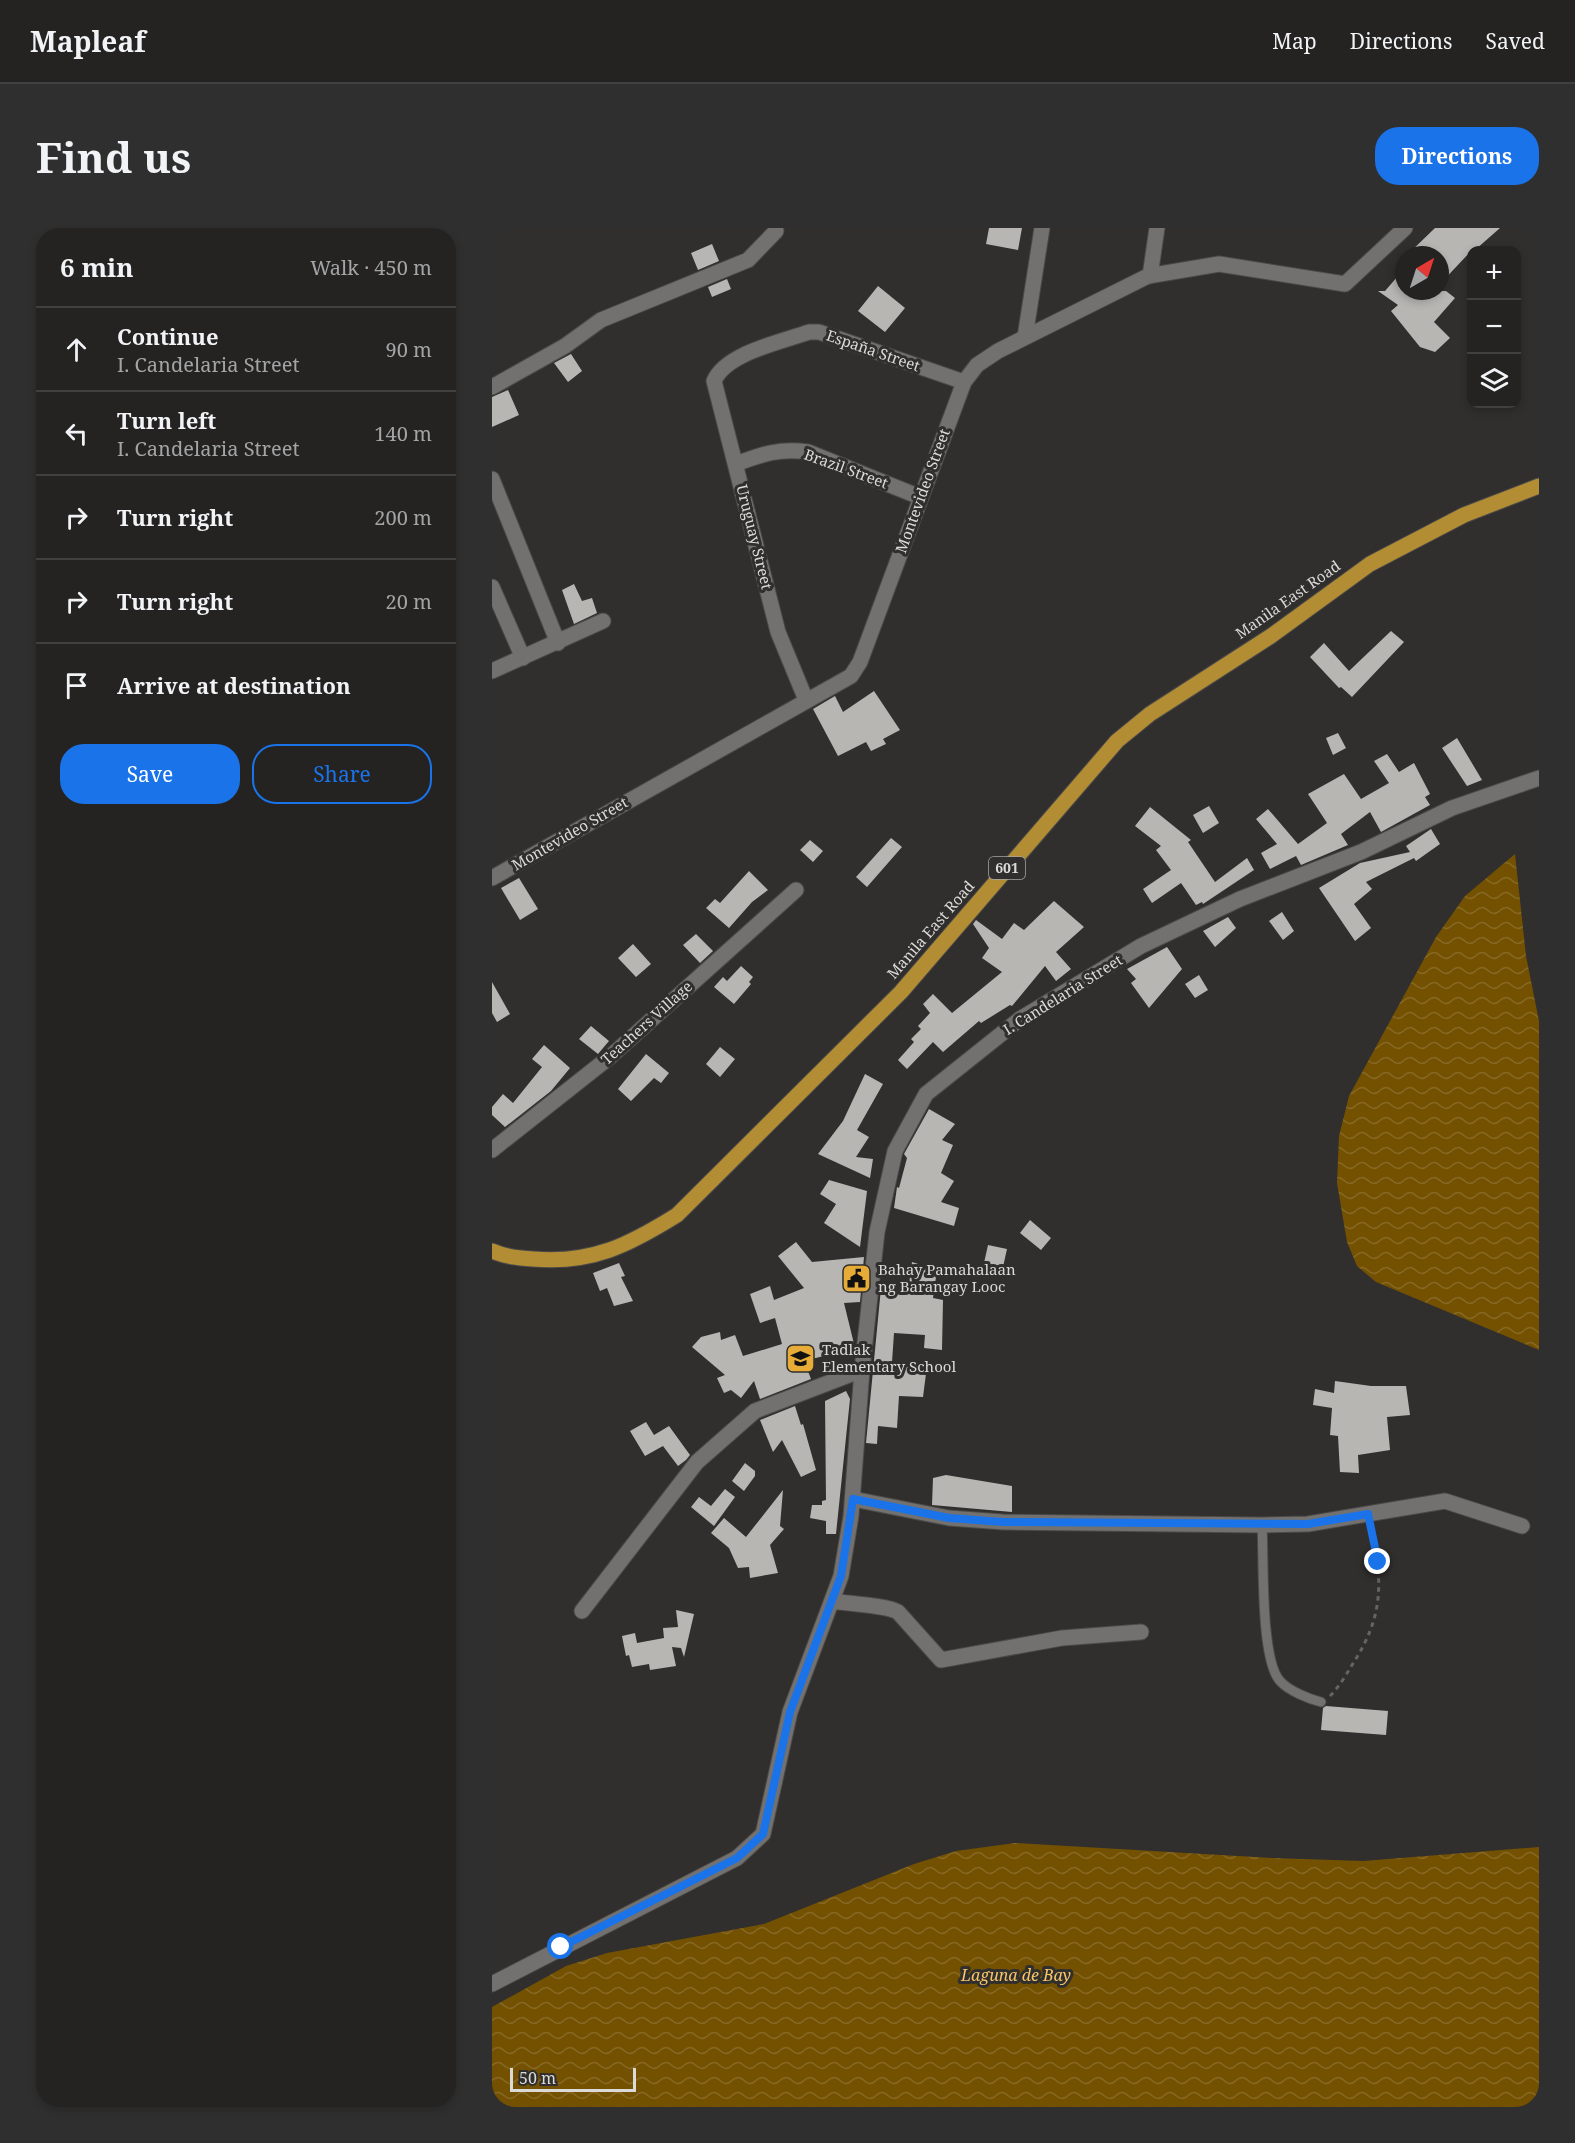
<!DOCTYPE html>
<html lang="en">
<head>
<meta charset="utf-8">
<style>
  :root { --surface:#242322; --page:#302f2f; --text:#f1f3f6; --muted:#a3a4a5; --line:#414040; --accent:#1a73e8 }
  body { margin:0; font-family:"Noto Serif",serif; background:var(--page); color:var(--text) }
  .controls { position:absolute; right:18px; top:18px; display:grid; overflow:hidden; border-radius:12px; box-shadow:0 3px 9px #0003 }
  .controls button { width:54px; height:54px; display:grid; place-items:center; padding:0; border:0; border-bottom:2px solid var(--line); background:var(--surface); color:var(--text); font:30px sans-serif }
  .compass { position:absolute; left:903px; top:18px; width:54px; height:54px; border-radius:50%; background:var(--surface); box-shadow:0 3px 9px #0003; rotate:39deg }
  .scale { position:absolute; left:18px; bottom:15px; width:126px; box-sizing:border-box; padding-left:6px; border:3px solid #dbdad9; border-top:0; font-size:16px; line-height:21px; white-space:nowrap; color:#dbdad9; -webkit-text-stroke:4px #302f2d; paint-order:stroke }
  .stop { position:absolute; width:18px; height:18px; margin:-14px; border:4px solid #1a73e8; border-radius:50%; background:#fff }
  .stop.end { background:#1a73e8; border-color:#fff; box-shadow:0 2px 6px #0008 }
  .list { margin:0; padding:0; list-style:none }
  h2 { display:flex; justify-content:space-between; align-items:center; height:78px; margin:0; padding:0 24px; font-size:26px }
  h2 small { font-size:20px; font-weight:400; color:var(--muted) }
  .list li { display:grid; grid-template-columns:39px 1fr auto; gap:18px; align-items:center; box-sizing:border-box; height:84px; padding:0 24px; border-top:2px solid var(--line) }
  .list b { display:block; font-size:22px; white-space:nowrap }
  .list p { margin:0; font-size:20px; white-space:nowrap; color:var(--muted) }
  .list em { font-size:20px; font-style:normal; color:var(--muted) }
  .actions { display:flex; gap:12px; padding:18px 24px }
  .actions a { flex:1; padding:14px 0; border:2px solid var(--accent); border-radius:24px; text-align:center; font-size:21px; color:var(--accent) }
  .actions .main { background:var(--accent); color:#fff }
  .icon { flex:none; width:33px; height:33px; fill:none; stroke:currentColor; stroke-width:2; stroke-linecap:round; stroke-linejoin:round }
  .map { position:relative; flex:none; width:1047px; height:1879px; overflow:hidden; border-radius:24px }
  header { display:flex; align-items:center; gap:36px; box-sizing:border-box; height:84px; padding:0 30px; background:var(--surface); border-bottom:2px solid var(--line) }
  header strong { font-size:28px }
  nav { display:flex; gap:33px; margin-inline-start:auto; font-size:21px }
  .intro { display:flex; align-items:center; justify-content:space-between; box-sizing:border-box; height:144px; padding:0 36px }
  h1 { margin:0; font-size:42px }
  .button { padding:15px 27px; border-radius:24px; background:var(--accent); color:#fff; font-size:21px; font-weight:700 }
  main { display:flex; gap:36px; padding:0 36px }
  aside { flex:1; background:var(--surface); border-radius:24px; box-shadow:0 3px 9px #0003 }
  .map>svg:first-child { display:block }
  .water { fill:url(#water-waves) }
  .building { fill:#b8b6b3 }
  .lines { fill:none; stroke-linecap:round; stroke-linejoin:round }
  .service-casing { stroke:#4b4a48; stroke-width:11 }
  .minor-casing { stroke:#4b4a48; stroke-width:17 }
  .tertiary-casing { stroke:#4b4a48; stroke-width:17 }
  .primary-casing { stroke:#4b4a48; stroke-width:17 }
  .path { stroke:#656463; stroke-width:3; stroke-dasharray:4.5 4.5; stroke-linecap:butt }
  .service { stroke:#73716f; stroke-width:9 }
  .minor { stroke:#73716f; stroke-width:15 }
  .tertiary { stroke:#73716f; stroke-width:15 }
  .primary { stroke:#b38d34; stroke-width:15 }
  .route { stroke:#1a73e8; stroke-width:8 }
  .labels { text-anchor:middle; stroke-width:6; stroke-linejoin:round; paint-order:stroke }
  .shield { fill:#302f2d; stroke:#a8a7a5; stroke-width:1.5 }
  .shield-label { font-size:14px; font-weight:bold; fill:#dbdad9 }
  .street-label { font-size:15px; fill:#dbdad9; stroke:#302f2d }
  .poi-label { font-size:15px; fill:#dbdad9; stroke:#302f2d; text-anchor:start }
  .water-label { font-size:16px; font-style:italic; fill:#f8c468; stroke:#302f2d }
</style>
</head>
<body>
<header>
<strong>Mapleaf</strong>
<nav><a>Map</a><a>Directions</a><a>Saved</a></nav>
</header>
<div class="intro"><h1>Find us</h1><a class="button">Directions</a></div>
<main>
<aside>
<h2>6 min<small>Walk · 450 m</small></h2>
<ul class="list">
<li><svg class="icon" aria-label="ahead" viewBox="0 0 24 24"><path d="M12 20V5M6 11l6-6 6 6"/></svg><div><b>Continue</b><p>I. Candelaria Street</p></div><em>90 m</em></li>
<li><svg class="icon" aria-label="left" viewBox="0 0 24 24"><path d="M17 20v-9H6M10 6l-5 5 5 5"/></svg><div><b>Turn left</b><p>I. Candelaria Street</p></div><em>140 m</em></li>
<li><svg class="icon" aria-label="right" viewBox="0 0 24 24"><path d="M7 20v-9h11M14 6l5 5-5 5"/></svg><div><b>Turn right</b></div><em>200 m</em></li>
<li><svg class="icon" aria-label="right" viewBox="0 0 24 24"><path d="M7 20v-9h11M14 6l5 5-5 5"/></svg><div><b>Turn right</b></div><em>20 m</em></li>
<li><svg class="icon" aria-label="arrive" viewBox="0 0 24 24"><path d="M6 21V4h12l-3 4 3 4H6"/></svg><div><b>Arrive at destination</b></div></li>
</ul>
<div class="actions"><a class="main">Save</a><a>Share</a></div>
</aside>
<div class="map">
<svg width="1047" height="1879" viewBox="0 0 1047 1879">
  <defs>
    <pattern id="water-waves" width="16" height="10" patternUnits="userSpaceOnUse" patternTransform="scale(1.5)"><rect width="16" height="10" fill="#735100"/><path d="M0 5q4-4 8 0t8 0" fill="none" stroke="#866925"/></pattern>
  </defs>
  <rect width="100%" height="100%" fill="#302f2d"/>
  <!-- water -->
  <path class="water" d="M1023 626 1034 728 1047 793V1122L884 1054 865 1038 855 1014 845 955 847 908 857 868 944 709 973 668Z
    M523 1615 780 1630 871 1633 1047 1619V1879H0V1779L74 1738 115 1725 272 1696 422 1636 464 1623Z"/>
  <!-- building -->
  <path class="building" d="M497 0H530L526 22 494 16Z
    M943 0H1008L983 22H980L948 56V27H915Z
    M220 16 227 33 206 42 199 25Z
    M912 41V63H954L963 70 942 94 958 110 943 124 928 119 899 83 906 77 886 63H893Z
    M235 51 239 61 220 69 216 59Z
    M386 58 413 80 393 104 366 83Z
    M79 126 90 143 76 154 62 135Z
    M16 162 27 187 0 199V169Z
    M82 356 90 373 100 370 105 385 82 396 70 362Z
    M899 403 912 414 860 469 849 459 847 460 818 429 832 415 857 443Z
    M382 463 408 502 391 511 394 516 379 523 374 514 346 528 321 481 343 468 351 484Z
    M846 505 854 520 841 527 834 510Z
    M965 510 990 552 975 558 950 520Z
    M895 526 907 544 922 535 938 566 933 569 938 577 889 604 878 584 849 606 856 617 809 637 804 628 778 641 769 625 785 616 764 591 776 581 806 616 835 595 816 566 852 546 869 571 897 555 882 533Z
    M717 578 727 595 711 605 701 587Z
    M658 579 699 612 696 614 723 654 755 630 762 642 711 676 710 674 704 677 689 655 660 675 651 661 679 642 664 622 669 618 643 598Z
    M939 601 948 616 924 633 922 630 874 654 880 661 862 676 879 700 863 713 827 660 868 635 918 624 914 618Z
    M399 610 410 619 375 659 364 649Z
    M318 612 331 623 321 634 308 622Z
    M257 643 276 662 260 674 237 700 214 680 223 671 228 675Z
    M27 650 46 681 28 692 9 660Z
    M562 673 592 699 564 724 579 741 564 753 553 738 520 778 518 777 489 795 487 793 451 824 441 814 415 841 406 832 422 814 419 811 429 801 426 798 438 785 431 776 441 766 460 785 510 744 490 730 497 720 481 696 484 692 510 711 522 695 532 702Z
    M790 684 802 703 791 712 777 693Z
    M736 689 744 700 723 719 711 703Z
    M204 706 221 723 208 735 191 717Z
    M141 716 159 736 144 749 126 730Z
    M675 719 690 741 657 780 639 755 644 751 635 741Z
    M249 738 261 749 257 754 259 756 242 776 222 759 231 749 235 753Z
    M707 747 716 762 703 770 693 756Z
    M0 754 18 786 5 794 0 785Z
    M99 798 117 813 106 826 87 811Z
    M52 817 78 840 59 863 13 899 0 887V879L11 866 21 875 50 839 40 831Z
    M228 819 243 831 228 849 214 836Z
    M154 826 177 845 169 855 162 850 139 873 126 861Z
    M373 846 391 856 365 902 377 909 364 929 381 931 378 950 326 926 351 893Z
    M437 881 463 896 450 912 461 917 449 945 462 953 449 974 467 980 462 998 402 980 405 959 407 960 415 930 412 926Z
    M337 952 375 963 368 1019 332 995 344 976 328 966Z
    M538 992 559 1010 549 1022 528 1005Z
    M304 1014 320 1034 372 1029 368 1074 352 1075 363 1120 312 1133 319 1151 268 1171 262 1153 249 1170 239 1162 232 1165 225 1150 233 1147 200 1119 209 1109 228 1104 229 1112 243 1107 251 1128 290 1116 283 1090 268 1095 258 1066 278 1058 282 1072 312 1060 286 1028Z
    M496 1017 515 1021 511 1039 492 1035Z
    M420 1034 445 1042 441 1070 451 1072 450 1122 432 1120 433 1107 402 1105 400 1134 435 1138 431 1169 407 1168 405 1200 386 1198 385 1216 374 1215 389 1060 416 1064Z
    M127 1035 133 1048 129 1049 141 1073 122 1078 115 1060 108 1063 101 1045Z
    M843 1153 879 1158H914L918 1187 895 1189 898 1222 866 1227 867 1245 848 1244 846 1208 838 1207 840 1180 821 1177 823 1161 842 1165Z
    M354 1163 358 1171 344 1306H334V1293L318 1290 320 1277H330V1273L334 1272 333 1173Z
    M303 1178 309 1197 311 1196 324 1242 309 1249 290 1212 281 1224 268 1192Z
    M154 1194 162 1207 177 1198 198 1227 194 1232 186 1238 171 1218 153 1228 138 1203Z
    M253 1235 263 1243V1248L252 1263 240 1253Z
    M454 1247 520 1258V1284L440 1277 441 1250Z
    M233 1261 243 1269 222 1298 199 1279 207 1269 219 1278Z
    M291 1262 288 1298 292 1301 278 1317 286 1345 258 1350 257 1339 246 1340 237 1320 219 1305 232 1290 254 1309Z
    M184 1382 202 1386 192 1429 189 1420 180 1419 184 1438 158 1442 157 1436 140 1439 137 1427 134 1428 130 1408 143 1405 145 1415 172 1410 171 1400 186 1399Z
    M834 1478 896 1483 894 1507 829 1502 831 1480Z"/>
  <g class="lines">
    <defs>
      <path id="service" d="M770 1297C772 1329 768 1431 788 1453 797 1463 817 1471 829 1474"/>
      <path id="minor" d="M658 48 665 0
        M533 109 550 0
        M0 159 73 118 109 92 256 32 284 3
        M244 236C270 226 288 220 316 224L428 269
        M0 251 66 415
        M0 359 31 430
        M0 443 111 393
        M314 472 286 404 222 153C234 125 289 114 317 104H327L472 154
        M0 650 359 448 368 434 472 154 485 137 506 123 656 48 727 36 853 56 913 0
        M0 922 119 828 304 662
        M361 1271 457 1290 511 1294 770 1297 816 1296 953 1273 1030 1298
        M340 1373C357 1376 394 1377 406 1384L449 1432 570 1410 649 1404
        M90 1383 205 1234 263 1183 370 1142"/>
      <path id="tertiary" d="M0 1756 245 1630 271 1606 298 1484 349 1348 359 1288 370 1142 385 1004 403 923 434 866 528 791 649 718 748 671 869 624 960 580 1047 550"/>
      <path id="primary" d="M0 1023C14 1029 26 1030 41 1031 100 1036 137 1017 185 987L409 764 625 513 658 486 779 408 878 336 972 287 1047 258"/>
    </defs>
    <!-- service casing -->
    <use href="#service" class="service-casing"/>
    <!-- minor casing -->
    <use href="#minor" class="minor-casing"/>
    <!-- tertiary casing -->
    <use href="#tertiary" class="tertiary-casing"/>
    <!-- primary casing -->
    <use href="#primary" class="primary-casing"/>
    <!-- path -->
    <path class="path" d="M838 1468C847 1459 854 1447 860 1437 892 1388 891 1355 879 1299"/>
    <!-- service -->
    <use href="#service" class="service"/>
    <!-- minor -->
    <use href="#minor" class="minor"/>
    <!-- tertiary -->
    <use href="#tertiary" class="tertiary"/>
    <!-- primary -->
    <use href="#primary" class="primary"/>
  </g>
  <g class="lines">
    <!-- route -->
    <path class="route" d="M69 1719 245 1630 271 1606 298 1484 349 1348 361 1271 457 1290 511 1294 816 1296 876 1286 886 1334"/>
  </g>
  <!-- icons -->
  <defs>
    <symbol id="civic-square" viewBox="-11 -11 22 22"><rect x="-9" y="-9" width="18" height="18" rx="4" fill="#e7ac37" stroke="#302f2d"/><path d="M-.6-6.5H3V-4.5H.6V-3L4-1V1h2V6H-6V1h2V-1L-.6-3ZM-1.2 2.5V6h2.4V2.5Z" fill="#111"/></symbol>
    <symbol id="school-square" viewBox="-11 -11 22 22"><rect x="-9" y="-9" width="18" height="18" rx="4" fill="#e7ac37" stroke="#302f2d"/><path d="M0-5L7-2L0 1L-7-2ZM-4 1L0 2.5L4 1V4Q0 6-4 4Z" fill="#111"/></symbol>
  </defs>
  <g fill-rule="evenodd">
    <use href="#civic-square" x="348" y="1034" width="33" height="33"/>
    <use href="#school-square" x="292" y="1114" width="33" height="33"/>
  </g>
  <g class="labels">
    <!-- shield labels -->
    <rect class="shield" x="497" y="629" width="36" height="22" rx="4.5"/>
    <g class="shield-label">
      <text x="515" y="645">601</text>
    </g>
    <!-- street labels -->
    <g class="street-label">
      <text transform="translate(381 123) rotate(19)" y="5">España Street</text>
      <text transform="translate(354 241) rotate(20)" y="5">Brazil Street</text>
      <text transform="translate(431 263) rotate(-70)" y="5">Montevideo Street</text>
      <text transform="translate(262 309) rotate(76)" y="5">Uruguay Street</text>
      <text transform="translate(796 372) rotate(-35)" y="5">Manila East Road</text>
      <text transform="translate(78 606) rotate(-30)" y="5">Montevideo Street</text>
      <text transform="translate(439 702) rotate(-49)" y="5">Manila East Road</text>
      <text transform="translate(571 767) rotate(-32)" y="5">I. Candelaria Street</text>
      <text transform="translate(155 795) rotate(-42)" y="5">Teachers Village</text>
    </g>
    <!-- poi labels -->
    <g class="poi-label">
      <text x="386" y="1047">Bahay Pamahalaan<tspan x="386" dy="17">ng Barangay Looc</tspan></text>
      <text x="330" y="1127">Tadlak<tspan x="330" dy="17">Elementary School</tspan></text>
    </g>
    <!-- water labels -->
    <g class="water-label">
      <text x="524" y="1753">Laguna de Bay</text>
    </g>
  </g>
</svg>
<div class="controls">
<button>+</button>
<button>−</button>
<button><svg class="icon" aria-label="layers" viewBox="0 0 24 24"><path d="M12 4l9 5-9 5-9-5zM3 14l9 5 9-5"/></svg></button>
</div>
<svg class="compass" viewBox="-18 -18 36 36"><path d="M0-13l5 13h-10z" fill="#e53935"/><path d="M0 13l5-13h-10z" fill="#a3a4a5"/></svg>
<div class="scale">50 m</div>
<div class="stop" style="left:69px;top:1719px"></div>
<div class="stop end" style="left:886px;top:1334px"></div>
</div>
</main>
</body>
</html>
